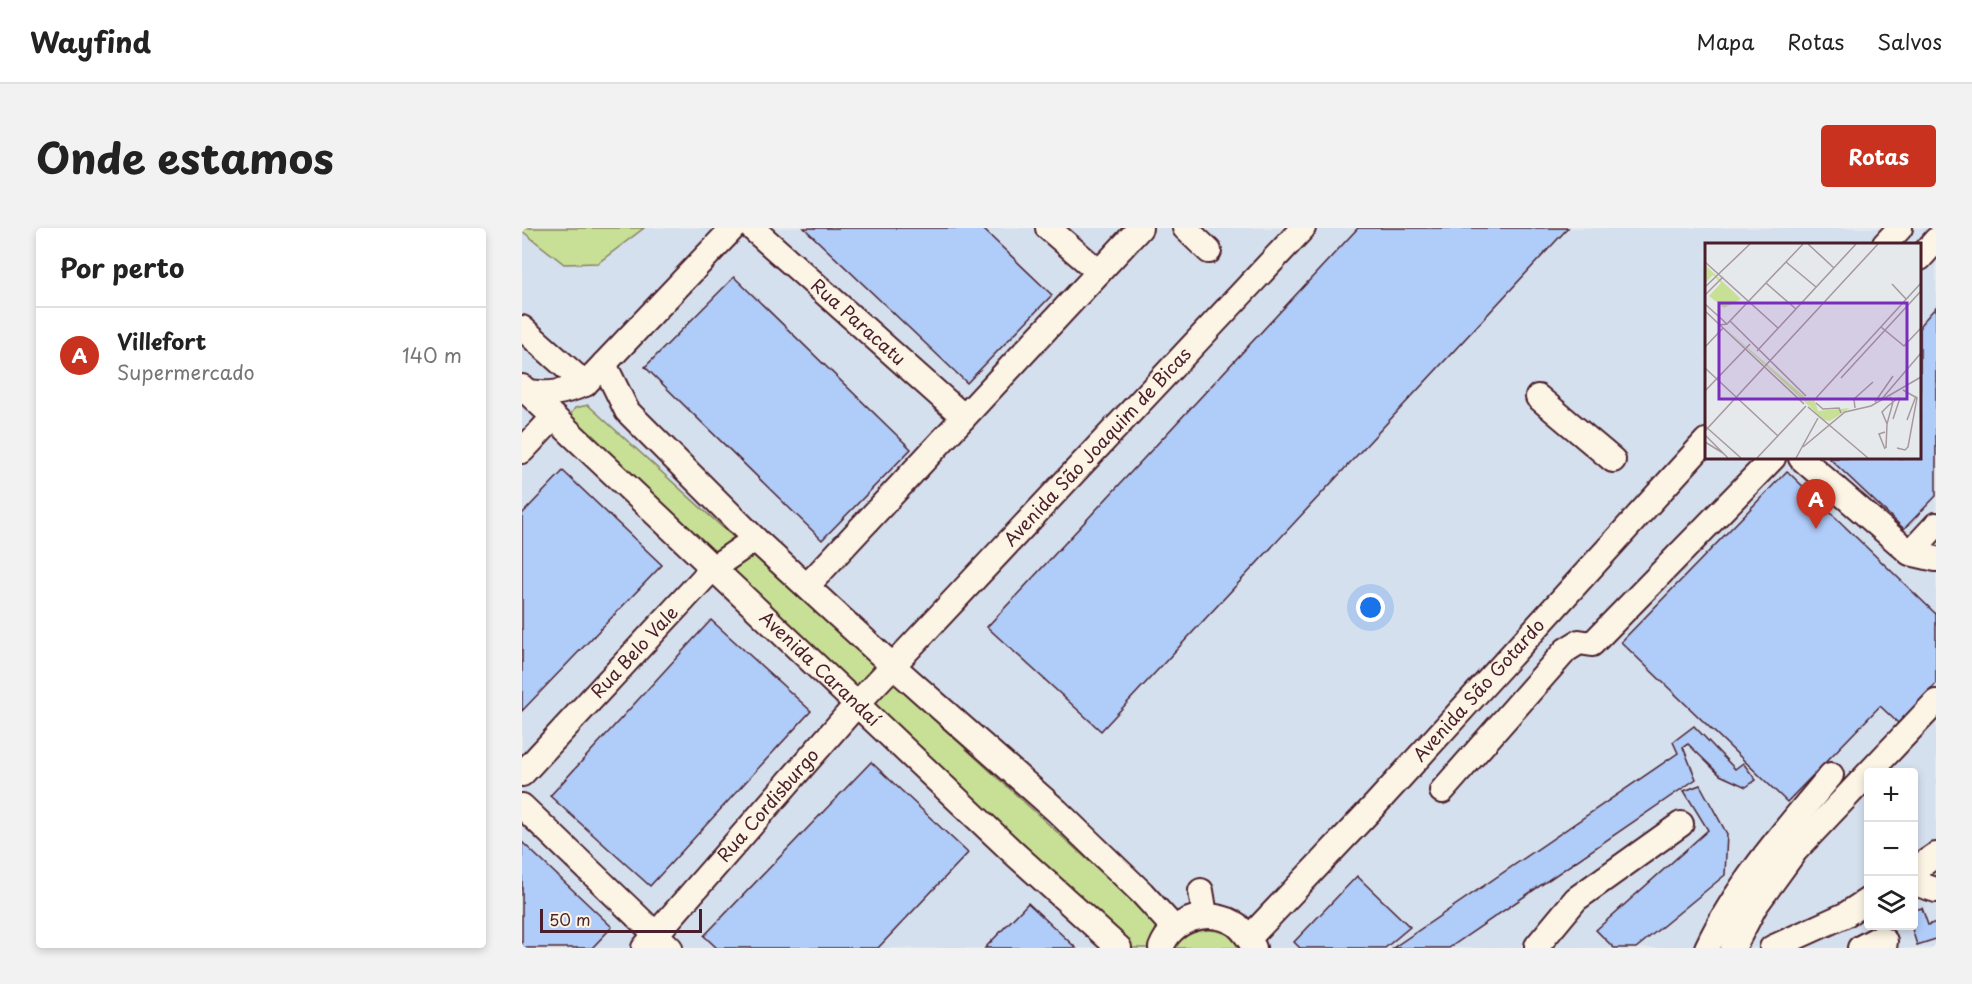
<!DOCTYPE html>
<html lang="pt">
<head>
<meta charset="utf-8">
<style>
  :root { --surface:#fff; --page:#f2f2f2; --text:#222; --muted:#767676; --line:#e0e0e0; --accent:#c8321e }
  body { margin:0; font-family:"Playpen Sans",sans-serif; background:var(--page); color:var(--text) }
  .controls { position:absolute; right:18px; bottom:18px; display:grid; overflow:hidden; border-radius:6px; box-shadow:0 3px 9px #0003 }
  .controls button { width:54px; height:54px; display:grid; place-items:center; padding:0; border:0; border-bottom:2px solid var(--line); background:var(--surface); color:var(--text); font:30px sans-serif }
  .scale { position:absolute; left:18px; bottom:15px; width:162px; box-sizing:border-box; padding-left:6px; border:3px solid #4a1f2b; border-top:0; font-size:16px; line-height:21px; white-space:nowrap; color:#4a1f2b; -webkit-text-stroke:4px #fcf5e5; paint-order:stroke }
  .you { position:absolute; left:849px; top:380px; width:21px; height:21px; margin:-15px; border:4px solid #fff; border-radius:50%; background:#1a73e8; box-shadow:0 0 0 9px #1a73e833 }
  .badge { display:grid; place-items:center; width:39px; height:39px; border-radius:50%; background:var(--accent); color:#fff; font-size:20px; font-weight:700 }
  .pin { position:absolute; translate:-50% -50px; filter:drop-shadow(0 2px 3px #0008) }
  .pin::after { content:''; position:absolute; top:32px; width:21px; height:18px; background:inherit; clip-path:polygon(0 0,100% 0,50% 100%) }
  .list { margin:0; padding:0; list-style:none }
  h2 { display:flex; justify-content:space-between; align-items:center; height:78px; margin:0; padding:0 24px; font-size:26px }
  h2 small { font-size:20px; font-weight:400; color:var(--muted) }
  .list li { display:grid; grid-template-columns:39px 1fr auto; gap:18px; align-items:center; box-sizing:border-box; height:96px; padding:0 24px; border-top:2px solid var(--line) }
  .list b { display:block; font-size:22px; white-space:nowrap }
  .list p { margin:0; font-size:20px; white-space:nowrap; color:var(--muted) }
  .list em { font-size:20px; font-style:normal; color:var(--muted) }
  .icon { flex:none; width:33px; height:33px; fill:none; stroke:currentColor; stroke-width:2; stroke-linecap:round; stroke-linejoin:round }
  .map { position:relative; flex:none; width:1414px; height:720px; overflow:hidden; border-radius:6px }
  header { display:flex; align-items:center; gap:36px; box-sizing:border-box; height:84px; padding:0 30px; background:var(--surface); border-bottom:2px solid var(--line) }
  header strong { font-size:28px }
  nav { display:flex; gap:33px; margin-inline-start:auto; font-size:21px }
  .intro { display:flex; align-items:center; justify-content:space-between; box-sizing:border-box; height:144px; padding:0 36px }
  h1 { margin:0; font-size:42px }
  .button { padding:15px 27px; border-radius:6px; background:var(--accent); color:#fff; font-size:21px; font-weight:700 }
  main { display:flex; gap:36px; padding:0 36px }
  aside { flex:1; background:var(--surface); border-radius:6px; box-shadow:0 3px 9px #0003 }
  .map>svg:first-child { display:block }
  .built { fill:#d5e0ef; fill-rule:evenodd }
  .green { fill:#c7e096; stroke:#888060; stroke-width:1.5 }
  .building { fill:#b0ccf9; stroke:#4a1f2b; stroke-width:1.5 }
  .lines { fill:none; stroke-linecap:round; stroke-linejoin:round }
  .minor-casing { stroke:#4a1f2b; stroke-width:28 }
  .minor { stroke:#fcf5e5; stroke-width:24 }
  .labels { text-anchor:middle; stroke-width:6; stroke-linejoin:round; paint-order:stroke }
  .street-label { font-size:18px; fill:#4a1f2b; stroke:#fcf5e5 }
  .inset-road { fill:none; stroke:#a7989e; stroke-width:1.5 }
  .view { fill:#7b2cbf; fill-opacity:0.15; stroke:#7b2cbf; stroke-width:3 }
  .inset-edge { fill:none; stroke:#4a1f2b; stroke-width:3 }
</style>
</head>
<body>
<header>
<strong>Wayfind</strong>
<nav><a>Mapa</a><a>Rotas</a><a>Salvos</a></nav>
</header>
<div class="intro"><h1>Onde estamos</h1><a class="button">Rotas</a></div>
<main>
<aside>
<h2>Por perto<small></small></h2>
<ul class="list">
<li><span class="badge">A</span><div><b>Villefort</b><p>Supermercado</p></div><em>140 m</em></li>
</ul>
</aside>
<div class="map">
<svg width="1414" height="720" viewBox="0 0 1414 720">
  <rect width="100%" height="100%" fill="#e5e9eb"/>
  <filter id="ink" filterUnits="userSpaceOnUse"><feTurbulence type="fractalNoise" baseFrequency=".0167" numOctaves="2"/><feDisplacementMap in="SourceGraphic" scale="12" xChannelSelector="R" yChannelSelector="G"/><feConvolveMatrix kernelMatrix="1 2 1 2 8 2 1 2 1" color-interpolation-filters="sRGB"/></filter>
  <g filter="url(#ink)">
    <!-- built -->
    <path class="built" d="M0 0H1414V720H0ZM1184 16H1398V230H1184ZM1346 544H1392V698H1346Z"/>
    <!-- green -->
    <path class="green" d="M0 0H122L76 35 42 36 0 3Z
      M66 177 656 714C661 711 667 705 672 704 689 699 713 704 719 720H604L54 199 48 187 53 180Z"/>
    <!-- building -->
    <path class="building" d="M282 0H460L530 67 445 155Z
      M836 0H1046L579 503 465 399Z
      M212 49 389 221 300 312 123 139Z
      M1414 79V268L1382 301 1307 230H1398V97Z
      M41 243 140 337 0 483V286Z
      M1265 243 1414 386V456L1376 495 1358 478 1265 574 1099 414Z
      M189 392 289 483 128 658 28 568Z
      M1172 498 1213 541 1221 535 1234 552 1224 559 1198 547 1166 516 1161 519 1174 551 927 720H871L1156 525 1151 514Z
      M349 534 446 625 356 720H195L182 708Z
      M1178 557 1205 606 1203 647 1114 720H1092L1074 702 1186 602 1162 563Z
      M0 614 90 699 70 720H0Z
      M835 648 888 699 863 720H778L772 714Z
      M506 675 554 720H463Z
      M1400 680 1406 697 1414 694V711L1395 717 1389 698H1392V682Z"/>
    <g class="lines">
      <defs>
        <g id="minor">
          <path id="s1" d="M230 0 442 189"/>
          <path d="M526 0 577 44"/>
          <path d="M663 0 687 23"/>
          <path d="M1363 16 1378 0"/>
          <path d="M1398 30 1414 12"/>
          <path d="M0 100 63 156"/>
          <path d="M82 136 105 183 233 311 371 438 535 583 620 665 652 700"/>
          <path id="s2" d="M0 159 494 627 597 720"/>
          <path d="M4 164C28 167 40 165 63 156L211 0"/>
          <path d="M1016 169 1091 232"/>
          <path d="M0 223 31 190"/>
          <path d="M1279 230 1388 325 1414 297"/>
          <path d="M1388 325 1414 331"/>
          <path d="M285 358 618 0"/>
          <path id="s3" d="M0 546 191 340 233 311"/>
          <path d="M920 563 1044 422 1057 414 1070 416 1251 230"/>
          <path d="M0 578 148 720"/>
          <path d="M1392 642 1414 627"/>
          <path d="M1392 655 1414 662"/>
          <path d="M679 663 683 687"/>
          <path id="s4" d="M727 710 854 576 1184 213"/>
          <path id="s5" d="M122 720 334 477 781 0"/>
          <path d="M639 720C650 690 689 679 715 697 722 703 728 712 732 720"/>
          <path d="M1015 720V718L1054 671 1159 596"/>
          <path d="M1185 720C1215 656 1264 601 1309 547"/>
          <path d="M1211 720 1233 678 1273 623 1414 474"/>
          <path d="M1250 720 1323 687 1346 672"/>
          <path d="M1338 720 1357 710 1363 713 1362 720"/>
        </g>
      </defs>
      <!-- minor casing -->
      <use href="#minor" class="minor-casing"/>
      <!-- minor -->
      <use href="#minor" class="minor"/>
    </g>
  </g>
  <g class="labels">
    <!-- street labels -->
    <g class="street-label">
      <text dy="6" stroke="none"><textPath href="#s1" startOffset="142">Rua Paracatu</textPath></text>
      <text dy="6" stroke="none"><textPath href="#s5" startOffset="676">Avenida São Joaquim de Bicas</textPath></text>
      <text dy="6" stroke="none"><textPath href="#s3" startOffset="166">Rua Belo Vale</textPath></text>
      <text dy="6" stroke="none"><textPath href="#s2" startOffset="410">Avenida Carandaí</textPath></text>
      <text dy="6" stroke="none"><textPath href="#s4" startOffset="338">Avenida São Gotardo</textPath></text>
      <text dy="6" stroke="none"><textPath href="#s5" startOffset="189">Rua Cordisburgo</textPath></text>
    </g>
  </g>
  <!-- overview -->
  <g transform="translate(1183 15)">
    <rect width="216" height="216" fill="#e5e9eb"/>
    <path d="M0 22 36 56 19 65 4 53 16 40 8 32 0 40ZM20 85 101 155H109L113 168 145 165 125 178 119 177Z" fill="#c7e096"/>
    <path class="inset-road" d="M103 1 129 25M0 19 73 85M81 19 111 44M61 40 91 66M187 41 201 56M0 44 45 1M0 52 18 34M0 61 22 81M0 68 99 161M25 78 101 153M14 82 22 81 98 1M176 84 199 103 216 85M0 104 18 85M52 108 151 1M0 125 73 193M136 135 216 48M0 148 45 101M185 154 188 159 182 181 177 169 183 163 188 159 192 156 195 155M111 155 216 40M175 158 216 110M170 159 188 133M111 160 118 166 134 165 136 170M103 164 163 215M150 165 149 156 168 139M188 176 195 155M202 177 211 153M0 183 36 215M0 188 173 1M180 189 174 191 180 206M0 192 23 215M0 199 18 210M98 204 140 169 166 163 216 134M181 205 182 181M192 205 200 207 203 204 212 155 198 147M52 215 101 163M91 215 113 175"/>
    <path class="view" d="M14 60H202V156H14Z"/>
    <rect width="216" height="216" class="inset-edge"/>
  </g>
</svg>
<div class="controls">
<button>+</button>
<button>−</button>
<button><svg class="icon" aria-label="layers" viewBox="0 0 24 24"><path d="M12 4l9 5-9 5-9-5zM3 14l9 5 9-5"/></svg></button>
</div>
<div class="scale">50 m</div>
<div class="you"></div>
<div class="pin badge" style="left:1294px;top:301px">A</div>
</div>
</main>
</body>
</html>
